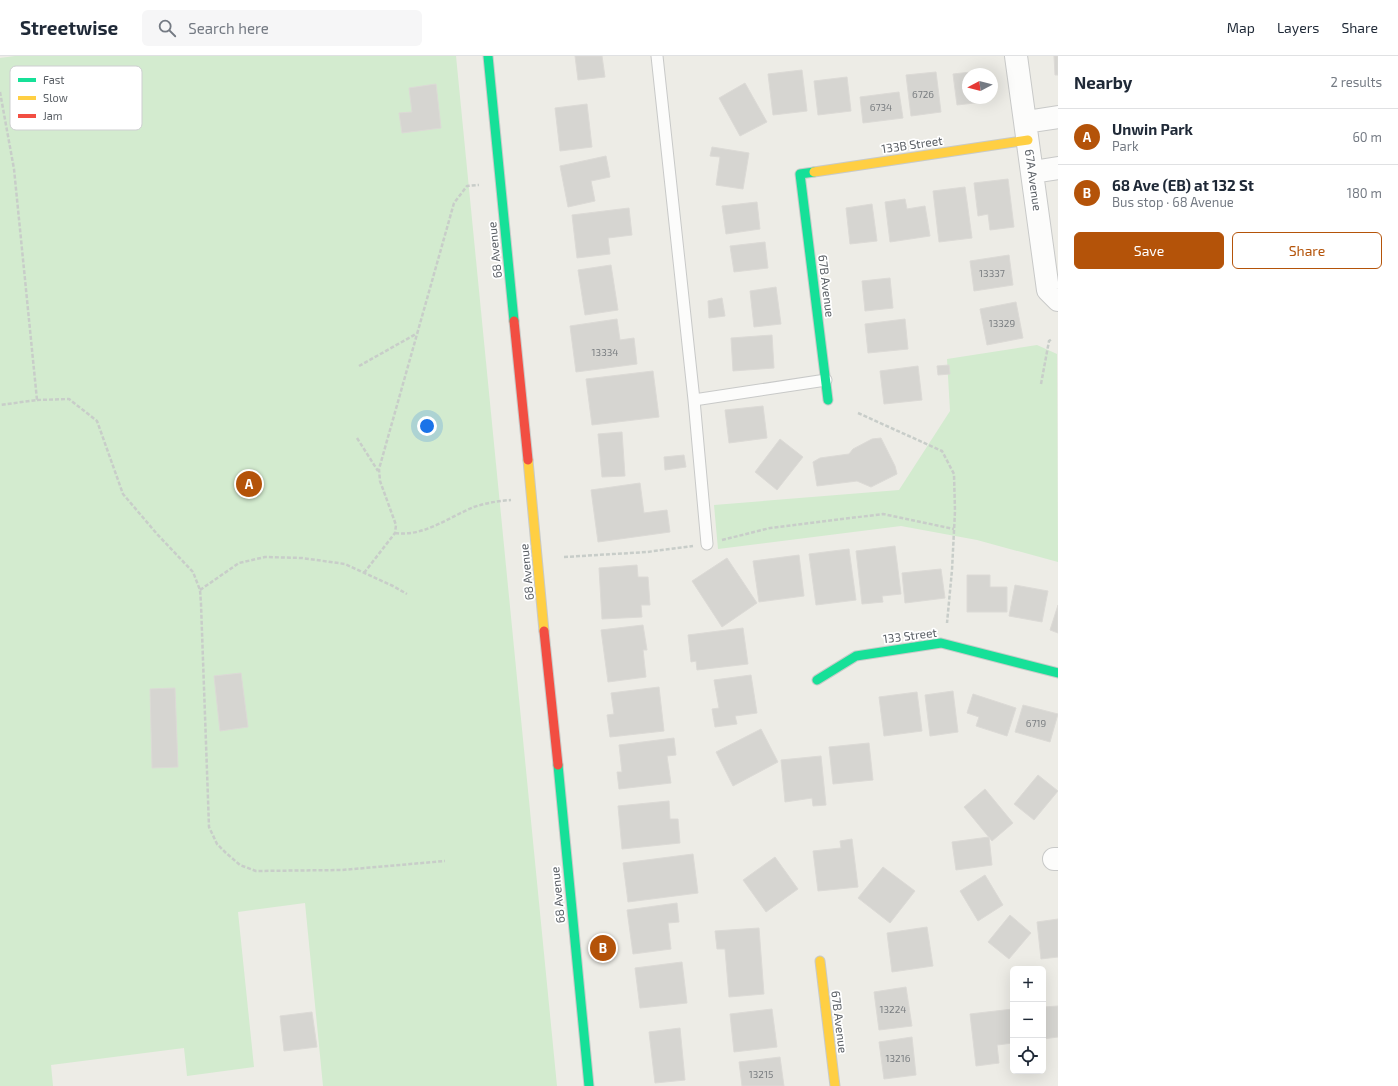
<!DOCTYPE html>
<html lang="en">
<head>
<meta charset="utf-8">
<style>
  :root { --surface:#fff; --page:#f6f6f7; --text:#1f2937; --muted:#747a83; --line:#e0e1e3; --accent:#b45309 }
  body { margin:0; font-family:"Exo 2",sans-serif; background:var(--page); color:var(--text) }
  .controls { position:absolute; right:12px; bottom:12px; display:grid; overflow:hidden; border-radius:6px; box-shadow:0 4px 16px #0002 }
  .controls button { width:36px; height:36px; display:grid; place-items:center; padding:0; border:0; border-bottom:1px solid var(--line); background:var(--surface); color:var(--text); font:20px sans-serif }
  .compass { position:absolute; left:962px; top:12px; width:36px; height:36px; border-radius:50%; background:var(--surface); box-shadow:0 4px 16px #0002; rotate:263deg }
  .you { position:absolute; left:427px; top:370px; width:14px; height:14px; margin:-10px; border:3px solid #fff; border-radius:50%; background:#1a73e8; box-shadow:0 0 0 6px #1a73e833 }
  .badge { display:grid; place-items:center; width:26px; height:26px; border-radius:50%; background:var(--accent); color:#fff; font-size:13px; font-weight:700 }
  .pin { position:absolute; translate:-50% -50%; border:2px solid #fff; box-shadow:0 1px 4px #0006 }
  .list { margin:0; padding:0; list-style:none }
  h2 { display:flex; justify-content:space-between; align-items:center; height:52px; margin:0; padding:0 16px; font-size:17px }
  h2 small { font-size:13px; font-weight:400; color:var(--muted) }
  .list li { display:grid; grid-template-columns:26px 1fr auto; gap:12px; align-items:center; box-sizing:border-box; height:56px; padding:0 16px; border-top:1px solid var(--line) }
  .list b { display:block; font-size:15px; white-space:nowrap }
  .list p { margin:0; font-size:13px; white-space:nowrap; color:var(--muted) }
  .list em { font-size:13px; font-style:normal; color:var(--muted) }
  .actions { display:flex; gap:8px; padding:12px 16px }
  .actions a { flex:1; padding:9px 0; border:1px solid var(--accent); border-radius:6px; text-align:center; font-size:14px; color:var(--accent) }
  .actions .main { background:var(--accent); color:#fff }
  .icon { flex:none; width:22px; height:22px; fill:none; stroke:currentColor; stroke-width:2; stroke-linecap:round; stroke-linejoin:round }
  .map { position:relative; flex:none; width:1058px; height:1030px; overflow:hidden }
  header { display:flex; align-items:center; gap:24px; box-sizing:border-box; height:56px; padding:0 20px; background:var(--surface); border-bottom:1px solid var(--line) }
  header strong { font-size:19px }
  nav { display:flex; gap:22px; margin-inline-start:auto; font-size:14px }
  .search { width:280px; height:36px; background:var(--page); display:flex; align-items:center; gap:10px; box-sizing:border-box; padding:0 14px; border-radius:6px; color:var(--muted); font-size:15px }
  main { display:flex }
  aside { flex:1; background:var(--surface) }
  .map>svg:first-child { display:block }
  .park { fill:#d3ebcf }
  .building { fill:#d6d5d1; stroke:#dcdad6 }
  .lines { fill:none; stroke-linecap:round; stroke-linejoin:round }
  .lane-casing { stroke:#c8c9c8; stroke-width:13 }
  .street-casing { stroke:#c8c9c8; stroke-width:24 }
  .fast-casing { stroke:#c8cac8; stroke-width:11 }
  .slow-casing { stroke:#c8cac8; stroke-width:11 }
  .jam-casing { stroke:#c8cac8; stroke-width:11 }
  .path { stroke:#c8cdc9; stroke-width:2.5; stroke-dasharray:4 2; stroke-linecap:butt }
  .lane { stroke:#fcfcfb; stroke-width:11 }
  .street { stroke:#fcfcfb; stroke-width:22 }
  .fast { stroke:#16e098; stroke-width:9 }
  .slow { stroke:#ffcf43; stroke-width:9 }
  .jam { stroke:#f24e42; stroke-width:9 }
  .labels { text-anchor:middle; stroke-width:3.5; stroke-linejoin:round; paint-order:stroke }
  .number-label { font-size:10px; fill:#7a7e81 }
  .street-label { font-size:12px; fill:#5b6066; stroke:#fff }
  .key { fill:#fff; stroke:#cecfd1; stroke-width:1 }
  .key-label { font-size:11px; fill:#5b6066 }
</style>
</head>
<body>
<header>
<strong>Streetwise</strong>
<div class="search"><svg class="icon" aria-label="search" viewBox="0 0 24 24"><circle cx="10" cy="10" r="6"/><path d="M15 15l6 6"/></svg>Search here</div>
<nav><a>Map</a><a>Layers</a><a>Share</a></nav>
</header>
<main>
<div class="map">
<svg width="1058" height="1030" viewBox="0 0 1058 1030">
  <rect width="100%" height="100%" fill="#edece6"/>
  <!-- park -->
  <path class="park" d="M15 0H456L557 1030H323L305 847 238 856 254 1011 187 1020 184 992 51 1009 53 1030H0V2Z
    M1037 289 1057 298 1058 506 977 484 901 470 718 493 714 449 899 434 950 355 947 303Z"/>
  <!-- building -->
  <path class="building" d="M575 0H602L605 21 578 24Z
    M1054 0H1058V19H1055Z
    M802 14 807 55 773 59 768 18Z
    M980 15V18H968V42H983V46L957 49 953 18Z
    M936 16 941 56 911 60 906 19Z
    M847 21 851 55 818 59 814 25Z
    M745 27 767 66 740 80 719 42Z
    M436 28 441 72 402 77 399 57 412 56 409 32Z
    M899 36 903 62 863 67 860 41Z
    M587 48 592 91 560 95 555 52Z
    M712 91 749 97 743 133 716 129 720 101 710 100Z
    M606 100 610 121 591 125 595 145 568 151 560 110Z
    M1008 123 1014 171 990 174 988 158 978 160 974 127Z
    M965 131 972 182 939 186 933 135Z
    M905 143 907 153 925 150 930 180 890 186 885 146Z
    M757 146 760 173 726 178 722 150Z
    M872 148 877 185 850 188 846 152Z
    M629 152 632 179 608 182 610 198 577 202 572 159Z
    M765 186 768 212 734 216 730 190Z
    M1009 199 1013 229 974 235 970 205Z
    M611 209 618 254 585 259 578 214Z
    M890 222 893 252 865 255 862 225Z
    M776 231 781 268 754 271 750 235Z
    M722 242 725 260 709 262 708 245Z
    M1016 246 1023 282 987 289 980 253Z
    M617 263 620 284 634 282 637 308 576 316 570 270Z
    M905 263 908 293 868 297 865 268Z
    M772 279 774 312 733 315 731 282Z
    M949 309 950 318 938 319 937 310Z
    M918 310 922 344 884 348 880 315Z
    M653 315 659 361 592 369 586 323Z
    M763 350 767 382 729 387 725 354Z
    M622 376 625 420 602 421 598 378Z
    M881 382 895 410 897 418 871 431 857 425 817 430 813 406 820 402 849 398 853 393 872 383Z
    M780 383 803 401 777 434 755 416Z
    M684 399 686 411 665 414 664 401Z
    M640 427 644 457 667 454 670 476 598 486 591 434Z
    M895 490 901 538 882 540 883 546 862 548 856 495Z
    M849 493 856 544 816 549 809 498Z
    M799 499 804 540 759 546 753 505Z
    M727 502 757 547 722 571 692 525Z
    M637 509 638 521H648L650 549H641L642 561 602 563 599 512Z
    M941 513 945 542 905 547 902 517Z
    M967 519H990V531H1007V556H967Z
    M1015 529 1048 535 1042 566 1009 560Z
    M1058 549V577L1050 574Z
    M643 569 647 594H643L646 621 608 626 601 574Z
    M743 572 748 608 697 614 696 605 691 606 688 579Z
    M241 617 248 671 220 675 214 620Z
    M751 619 757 657 735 660 737 668 715 671 712 653 719 652 714 624Z
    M659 631 664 675 610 681 607 659 614 658 611 637Z
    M175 632 178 711 152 712 150 633Z
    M953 635 958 676 930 680 925 639Z
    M917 636 922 675 884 680 879 641Z
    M973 638 1016 652 1007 680 976 670 979 661 967 657Z
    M1023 649 1058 658 1050 686 1015 676Z
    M761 673 778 706 733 730 716 696Z
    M674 682 676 699 667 700 671 727 619 733 617 716H622L619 689Z
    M869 687 873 724 833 728 829 691Z
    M821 700 826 749 813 750 812 742 785 746 781 704Z
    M1038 719 1058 735 1034 764 1014 748Z
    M985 733 1013 767 992 785 964 751Z
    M669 745 670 763H678L680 787 622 793 618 750Z
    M989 781 992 809 956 814 952 786Z
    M852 783 858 831 818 835 813 795 841 792 840 785Z
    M693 798 698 837 628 846 623 807Z
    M775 801 798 833 766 856 743 824Z
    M883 811 915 835 890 867 858 842Z
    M985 819 1003 849 978 865 960 835Z
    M677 847 679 866 668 867 671 893 633 898 627 854Z
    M1010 859 1031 877 1009 903 988 886Z
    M1058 863V901L1041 903 1037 866Z
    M927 871 933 910 892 916 887 877Z
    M759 872 764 938 729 941 725 893H717L715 875Z
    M682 906 687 947 640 952 635 912Z
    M906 931 912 970 879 974 874 936Z
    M1058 950V981L1043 983V951Z
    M772 953 777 991 734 996 730 958Z
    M1013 953V987L997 989 999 1007 976 1010 970 958Z
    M312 956 317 991 284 995 280 960Z
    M680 972 685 1024 655 1027 649 976Z
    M912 981 916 1019 884 1023 879 986Z
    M780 1001 784 1030H742L739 1006Z"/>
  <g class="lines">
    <defs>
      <path id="lane" d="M657 0 694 344 707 488
        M694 344 826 324"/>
      <path id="street" d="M1016 0 1048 234 1058 244
        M1026 66 1058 61
        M1033 116 1058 112
        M1054 803H1058"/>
      <path id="fast" d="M488 0 514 265
        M814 116 800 118 828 344
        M817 624 856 600 941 587 1058 617
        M558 709 589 1030"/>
      <path id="slow" d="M814 116 1028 84
        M528 404 544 575
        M820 905 835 1030"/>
      <path id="jam" d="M514 265 528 404
        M544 575 558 709"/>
    </defs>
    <!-- lane casing -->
    <use href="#lane" class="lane-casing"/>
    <!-- street casing -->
    <use href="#street" class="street-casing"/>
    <!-- fast casing -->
    <use href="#fast" class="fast-casing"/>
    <!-- slow casing -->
    <use href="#slow" class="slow-casing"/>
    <!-- jam casing -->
    <use href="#jam" class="jam-casing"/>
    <!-- path -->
    <path class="path" d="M0 36 14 113 37 344 0 349
      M359 310 416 278
      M1041 328 1049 285 1052 283
      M37 344 69 343 97 365 123 438 157 478 193 516 200 534 201 548 209 771 217 788 226 797 240 809 256 815 342 814 445 805
      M858 357 942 395 954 418 955 455 952 514 947 567
      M357 382 378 415
      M395 477C424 481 449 461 474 451 486 447 498 445 511 444
      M722 484 770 472 883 458 954 473
      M564 501 647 496 693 490
      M364 517 395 477 396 469 380 425 379 413 454 147 467 130 479 129
      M200 534 239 507 265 501 302 502 345 508 393 530 407 538"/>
    <!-- lane -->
    <use href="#lane" class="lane"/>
    <!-- street -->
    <use href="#street" class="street"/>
    <!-- fast -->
    <use href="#fast" class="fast"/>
    <!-- slow -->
    <use href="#slow" class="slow"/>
    <!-- jam -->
    <use href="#jam" class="jam"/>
  </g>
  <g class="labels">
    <!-- number labels -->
    <g class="number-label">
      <text x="923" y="42">6726</text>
      <text x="881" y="55">6734</text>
      <text x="992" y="221">13337</text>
      <text x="1002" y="271">13329</text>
      <text x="605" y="300">13334</text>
      <text x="1036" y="671">6719</text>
      <text x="893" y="957">13224</text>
      <text x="898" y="1006">13216</text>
      <text x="761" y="1022">13215</text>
    </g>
    <!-- street labels -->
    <g class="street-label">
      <text transform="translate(912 89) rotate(-8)" y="4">133B Street</text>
      <text transform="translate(1033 124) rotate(82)" y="4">67A Avenue</text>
      <text transform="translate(495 194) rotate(-96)" y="4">68 Avenue</text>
      <text transform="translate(826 230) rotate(83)" y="4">67B Avenue</text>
      <text transform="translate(527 516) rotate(-96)" y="4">68 Avenue</text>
      <text transform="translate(910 580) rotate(-7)" y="4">133 Street</text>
      <text transform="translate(558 839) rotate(-96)" y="4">68 Avenue</text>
      <text transform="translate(839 966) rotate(83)" y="4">67B Avenue</text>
    </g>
  </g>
  <!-- legend -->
  <rect x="10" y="10" width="132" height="64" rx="6" class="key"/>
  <rect x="18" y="22" width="18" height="4" fill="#16e098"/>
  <rect x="18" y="40" width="18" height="4" fill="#ffcf43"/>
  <rect x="18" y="58" width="18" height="4" fill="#f24e42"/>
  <g class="key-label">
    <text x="43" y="28">Fast</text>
    <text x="43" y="46">Slow</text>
    <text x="43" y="64">Jam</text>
  </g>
</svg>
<div class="controls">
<button>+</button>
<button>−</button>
<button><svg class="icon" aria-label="locate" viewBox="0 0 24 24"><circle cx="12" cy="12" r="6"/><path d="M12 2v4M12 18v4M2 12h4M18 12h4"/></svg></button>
</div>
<svg class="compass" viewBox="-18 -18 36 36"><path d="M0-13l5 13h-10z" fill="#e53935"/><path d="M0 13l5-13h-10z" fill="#747a83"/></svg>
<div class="you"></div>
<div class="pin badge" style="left:249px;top:428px">A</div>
<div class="pin badge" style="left:603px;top:892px">B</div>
</div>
<aside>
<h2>Nearby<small>2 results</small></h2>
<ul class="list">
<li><span class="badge">A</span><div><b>Unwin Park</b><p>Park</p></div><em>60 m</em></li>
<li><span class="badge">B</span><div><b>68 Ave (EB) at 132 St</b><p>Bus stop · 68 Avenue</p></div><em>180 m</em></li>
</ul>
<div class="actions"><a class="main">Save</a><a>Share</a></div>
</aside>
</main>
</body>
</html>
